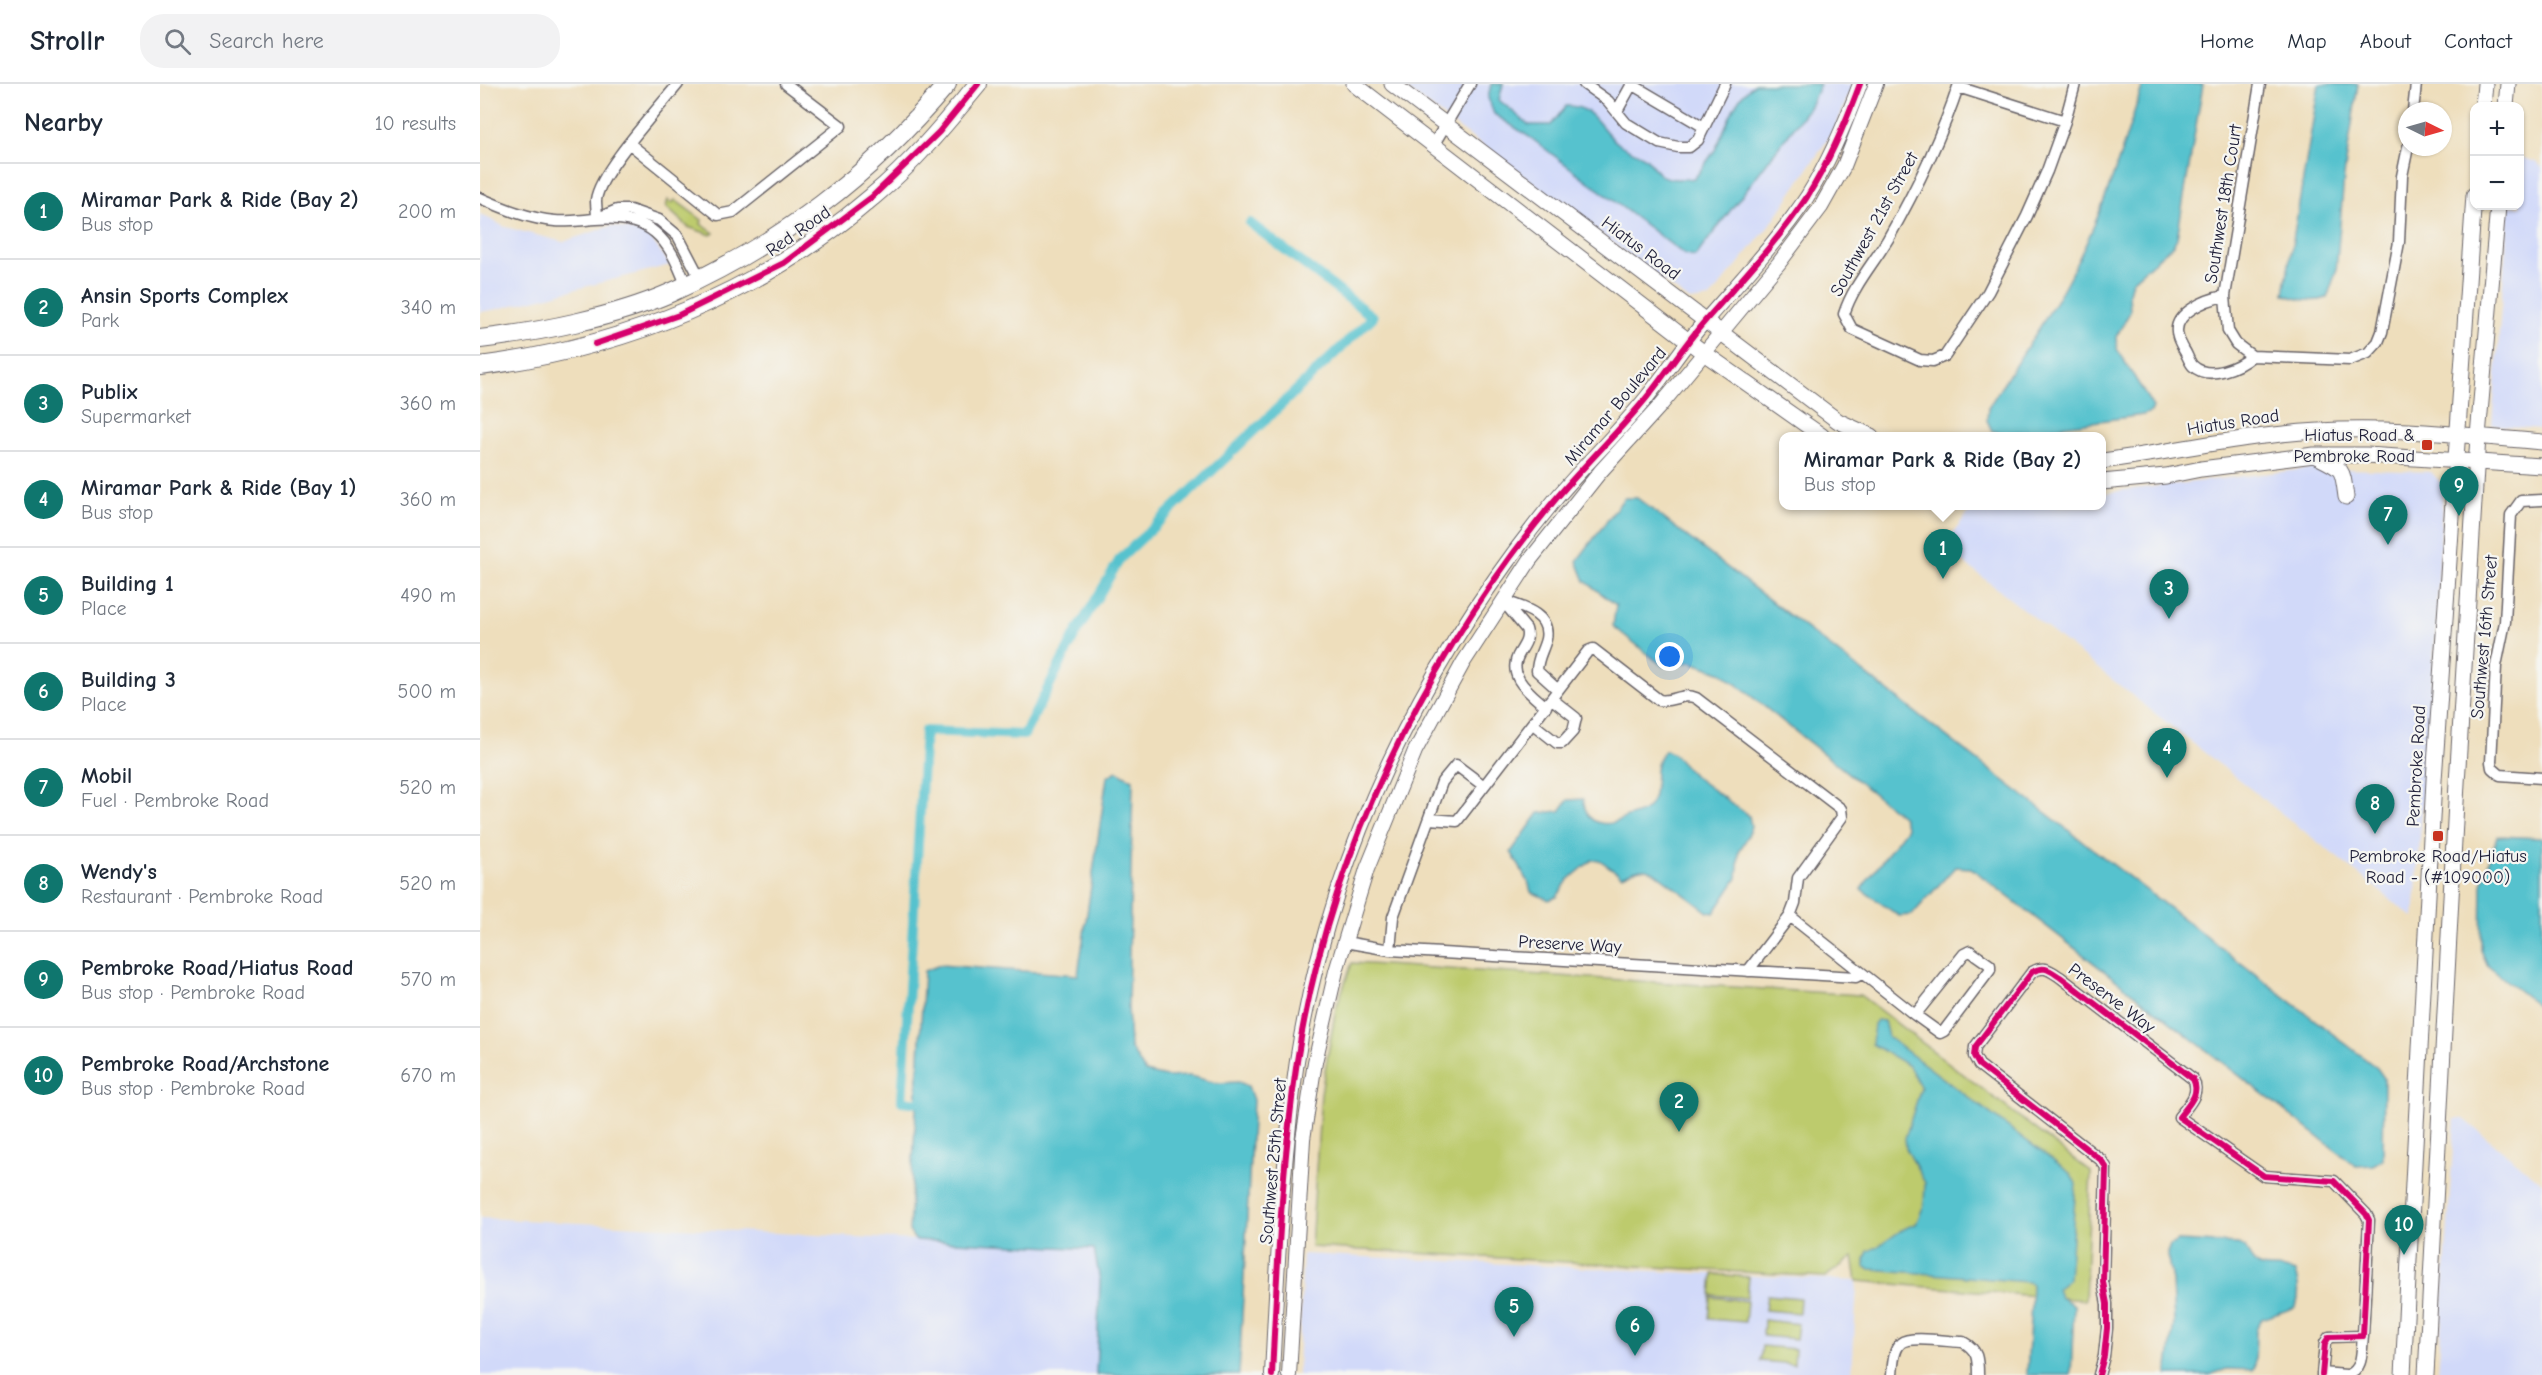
<!DOCTYPE html>
<html lang="en">
<head>
<meta charset="utf-8">
<style>
  :root { --surface:#fff; --page:#f2f2f3; --text:#1f2937; --muted:#747a83; --line:#e0e1e3; --accent:#0f766e }
  body { margin:0; font-family:"Comic Neue",sans-serif; background:var(--page); color:var(--text) }
  .controls { position:absolute; right:18px; top:18px; display:grid; overflow:hidden; border-radius:12px; box-shadow:0 2px 4px #0004 }
  .controls button { width:54px; height:54px; display:grid; place-items:center; padding:0; border:0; border-bottom:2px solid var(--line); background:var(--surface); color:var(--text); font:30px sans-serif }
  .compass { position:absolute; left:1918px; top:18px; width:54px; height:54px; border-radius:50%; background:var(--surface); box-shadow:0 2px 4px #0004; rotate:95deg }
  .you { position:absolute; left:1190px; top:573px; width:21px; height:21px; margin:-15px; border:4px solid #fff; border-radius:50%; background:#1a73e8; box-shadow:0 0 0 9px #1a73e833 }
  .badge { display:grid; place-items:center; width:39px; height:39px; border-radius:50%; background:var(--accent); color:#fff; font-size:20px; font-weight:700 }
  .pin { position:absolute; translate:-50% -50px; filter:drop-shadow(0 2px 3px #0008) }
  .pin::after { content:''; position:absolute; top:32px; width:21px; height:18px; background:inherit; clip-path:polygon(0 0,100% 0,50% 100%) }
  .popup { position:absolute; left:1299px; top:348px; width:327px; height:78px; box-sizing:border-box; display:grid; place-content:center; border-radius:12px; background:var(--surface); filter:drop-shadow(0 2px 4px #0005); font-size:20px; white-space:nowrap; color:var(--muted) }
  .popup b { font-size:22px; color:var(--text) }
  .popup::after { content:''; position:absolute; left:50%; top:100%; margin-left:-12px; border:12px solid transparent; border-top-color:var(--surface) }
  .list { margin:0; padding:0; list-style:none }
  h2 { display:flex; justify-content:space-between; align-items:center; height:78px; margin:0; padding:0 24px; font-size:26px }
  h2 small { font-size:20px; font-weight:400; color:var(--muted) }
  .list li { display:grid; grid-template-columns:39px 1fr auto; gap:18px; align-items:center; box-sizing:border-box; height:96px; padding:0 24px; border-top:2px solid var(--line) }
  .list b { display:block; font-size:22px; white-space:nowrap }
  .list p { margin:0; font-size:20px; white-space:nowrap; color:var(--muted) }
  .list em { font-size:20px; font-style:normal; color:var(--muted) }
  .icon { flex:none; width:33px; height:33px; fill:none; stroke:currentColor; stroke-width:2; stroke-linecap:round; stroke-linejoin:round }
  .map { position:relative; flex:none; width:2062px; height:1291px; overflow:hidden }
  header { display:flex; align-items:center; gap:36px; box-sizing:border-box; height:84px; padding:0 30px; background:var(--surface); border-bottom:2px solid var(--line) }
  header strong { font-size:28px }
  nav { display:flex; gap:33px; margin-inline-start:auto; font-size:21px }
  .search { width:420px; height:54px; background:var(--page); display:flex; align-items:center; gap:15px; box-sizing:border-box; padding:0 21px; border-radius:24px; color:var(--muted); font-size:22px }
  main { display:flex }
  aside { flex:1; background:var(--surface) }
  .map>svg:first-child { display:block }
  .built { fill:#d1d9f9 }
  .green { fill:#bdcb6d; stroke:#707654; stroke-width:1.5 }
  .water { fill:#56c2ce; stroke:#3c7284; stroke-width:1.5 }
  .lines { fill:none; stroke-linecap:round; stroke-linejoin:round }
  .canal { stroke:#56c2ce; stroke-width:10 }
  .minor-casing { stroke:#696468; stroke-width:13 }
  .tertiary-casing { stroke:#696468; stroke-width:16 }
  .secondary-casing { stroke:#696468; stroke-width:17 }
  .trunk-casing { stroke:#696468; stroke-width:20 }
  .minor { stroke:#fff; stroke-width:10 }
  .tertiary { stroke:#fff; stroke-width:14 }
  .secondary { stroke:#fff; stroke-width:15 }
  .trunk { stroke:#fff; stroke-width:18 }
  .cycleway-casing { stroke:#f6f6f2; stroke-width:10 }
  .cycleway { stroke:#d6006c; stroke-width:6 }
  .poi-dot { fill:#c8321e; stroke:#f6f6f2; stroke-width:2 }
  .labels { text-anchor:middle; stroke-width:4.5; stroke-linejoin:round; paint-order:stroke }
  .street-label { font-size:18px; fill:#22223b; stroke:#f6f6f2 }
  .poi-label { font-size:18px; fill:#22223b; stroke:#f6f6f2; text-anchor:end }
</style>
</head>
<body>
<header>
<strong>Strollr</strong>
<div class="search"><svg class="icon" aria-label="search" viewBox="0 0 24 24"><circle cx="10" cy="10" r="6"/><path d="M15 15l6 6"/></svg>Search here</div>
<nav><a>Home</a><a>Map</a><a>About</a><a>Contact</a></nav>
</header>
<main>
<aside>
<h2>Nearby<small>10 results</small></h2>
<ul class="list">
<li><span class="badge">1</span><div><b>Miramar Park &amp; Ride (Bay 2)</b><p>Bus stop</p></div><em>200 m</em></li>
<li><span class="badge">2</span><div><b>Ansin Sports Complex</b><p>Park</p></div><em>340 m</em></li>
<li><span class="badge">3</span><div><b>Publix</b><p>Supermarket</p></div><em>360 m</em></li>
<li><span class="badge">4</span><div><b>Miramar Park &amp; Ride (Bay 1)</b><p>Bus stop</p></div><em>360 m</em></li>
<li><span class="badge">5</span><div><b>Building 1</b><p>Place</p></div><em>490 m</em></li>
<li><span class="badge">6</span><div><b>Building 3</b><p>Place</p></div><em>500 m</em></li>
<li><span class="badge">7</span><div><b>Mobil</b><p>Fuel · Pembroke Road</p></div><em>520 m</em></li>
<li><span class="badge">8</span><div><b>Wendy's</b><p>Restaurant · Pembroke Road</p></div><em>520 m</em></li>
<li><span class="badge">9</span><div><b>Pembroke Road/Hiatus Road</b><p>Bus stop · Pembroke Road</p></div><em>570 m</em></li>
<li><span class="badge">10</span><div><b>Pembroke Road/Archstone</b><p>Bus stop · Pembroke Road</p></div><em>670 m</em></li>
</ul>
</aside>
<div class="map">
<svg width="2062" height="1291" viewBox="0 0 2062 1291">
  <rect width="100%" height="100%" fill="#f6f6f2"/>
  <filter id="ink" filterUnits="userSpaceOnUse"><feTurbulence type="fractalNoise" baseFrequency=".0167" numOctaves="2"/><feDisplacementMap in="SourceGraphic" scale="12" xChannelSelector="R" yChannelSelector="G"/><feConvolveMatrix kernelMatrix="1 2 1 2 8 2 1 2 1" color-interpolation-filters="sRGB"/></filter>
  <filter id="wash" filterUnits="userSpaceOnUse"><feTurbulence type="fractalNoise" baseFrequency=".008" numOctaves="4" result="noise"/><feDisplacementMap in="SourceGraphic" scale="24" xChannelSelector="R" yChannelSelector="G"/><feGaussianBlur stdDeviation="1.35" result="paint"/><feColorMatrix in="noise" values="0 0 0 0 0 0 0 0 0 0 0 0 0 0 0 0 0 1.4 0 .05"/><feComposite in="paint" operator="in"/></filter>
  <g filter="url(#wash)">
    <rect width="100%" height="100%" fill="#eedebc"/>
    <!-- built -->
    <path class="built" d="M920 0H1373L1356 43 1290 141 1230 214 1210 217Z
      M2040 73 2058 79 2062 84V345L2012 341 2029 122H2040Z
      M0 130 25 143 83 158 131 142 167 149 190 181 18 225 0 228Z
      M1834 384 1951 388 1963 401 1957 528 1934 834 1463 462 1494 422H1622V410L1645 406Z
      M1975 1035H1984L2062 1099V1291H1958Z
      M0 1134 614 1165 620 1197 616 1291H0Z
      M823 1170 1377 1197 1372 1291H818Z"/>
    <!-- green -->
    <path class="green" d="M188 116 192 119 195 116 222 136 221 140 234 149 231 151 208 143 186 123Z
      M872 879 1380 911 1611 1088 1605 1216 1377 1197 1373 1173 1345 1193 831 1163 841 1009 856 924Z
      M1233 1190 1269 1193 1267 1214 1231 1211Z
      M1287 1211 1320 1214 1319 1229 1285 1226Z
      M1231 1213 1267 1217 1265 1238 1229 1235Z
      M1284 1236 1318 1240 1316 1255 1283 1252Z
      M1282 1262 1315 1265 1314 1280 1280 1277Z"/>
    <!-- water -->
    <path class="water" d="M1011 0H1023L1019 16 1049 41H1071L1086 22C1115 21 1119 46 1139 60 1146 65 1156 68 1164 73 1171 77 1173 85 1179 90 1189 97 1205 95 1215 94 1222 84 1229 75 1235 66 1246 45 1254 12 1275 0H1340L1330 22 1215 173 1205 171 1051 54 1014 30 1008 14Z
      M1663 0H1723L1697 154 1693 161 1652 197 1649 209 1650 228 1636 253 1637 265 1673 323 1671 328 1663 331 1526 350 1512 347 1507 336 1508 324C1537 276 1571 231 1596 180 1625 123 1644 61 1663 0Z
      M1839 0H1878L1864 92 1856 188 1847 214C1834 219 1816 216 1804 210Z
      M1144 414H1157L1897 984 1904 994 1903 1075 1893 1081 1876 1082 1491 784 1475 783 1432 831 1419 832 1381 805 1427 744 1422 732 1242 589 1211 578 1183 582 1133 542 1136 521 1105 497 1097 477Z
      M1186 666 1194 670 1214 692 1269 732 1271 742 1268 752 1259 768 1257 794 1234 829 1228 828 1174 788C1160 781 1155 787 1142 792L1121 777 1112 776 1088 796 1077 813 1069 816 1051 808 1048 797 1031 768 1059 729 1080 727 1088 716 1103 715C1105 727 1108 737 1121 739 1131 741 1138 737 1147 733 1153 731 1161 729 1165 726 1184 711 1167 679 1186 666Z
      M637 687 653 696 648 921 650 963 665 988 686 993 710 992 737 999 759 998 768 1002 773 1016 759 1291H616L620 1197 614 1165 435 1156 429 1147 444 887 460 881 598 891 627 693Z
      M2017 752 2062 754V925L2008 882 2001 866 2002 800Z
      M1397 936 1404 937 1408 953 1591 1090 1596 1100 1589 1195 1577 1205 1580 1213 1594 1221 1591 1291H1547L1552 1201 1548 1198 1390 1185 1385 1183V1175L1388 1167C1406 1161 1418 1144 1436 1140L1444 1121 1445 1099 1426 1064 1425 1054 1441 1004 1429 982 1392 960 1394 940Z
      M1698 1157 1758 1160 1765 1163C1779 1196 1788 1177 1815 1188 1819 1200 1820 1211 1816 1223L1782 1235 1776 1246 1775 1282 1773 1286 1747 1285 1729 1291H1687L1694 1239 1692 1197 1687 1169 1690 1161Z"/>
    <g class="lines">
      <!-- canal -->
      <path class="canal" d="M450 1020 422 1017 445 647 544 651 595 551 640 475 893 233 770 139"/>
    </g>
  </g>
  <g filter="url(#ink)">
    <g class="lines">
      <defs>
        <path id="minor" d="M1104 0 1128 17 1146 39 1179 59 1198 63H1209L1218 56 1245 0
          M1151 0 1224 43
          M1479 0C1461 55 1437 104 1408 155 1393 180 1373 202 1364 230L1372 245 1440 276 1453 277 1465 272 1508 208 1547 132 1567 87 1585 37 1595 0
          M1780 0 1745 212 1748 247 1756 260 1772 272 1870 276 1888 269 1898 258 1902 248 1919 158 1922 92 1928 63
          M1478 3 1585 37
          M1137 27 1152 0
          M1933 27 1936 0
          M150 60 238 131 253 128 361 42 306 0
          M954 60 990 0
          M0 114C23 124 49 135 75 137 89 138 102 136 116 135 171 131 188 153 206 201
          M120 133 137 126H150L179 136 198 152 220 194
          M117 135C117 129 116 121 116 116 119 88 179 24 198 0
          M1745 212C1728 215 1690 229 1698 253 1699 257 1702 262 1704 266 1707 270 1709 278 1713 282 1729 297 1759 283 1772 272
          M2062 416 2041 417 2031 431 2025 538 2016 582 2011 678 2012 684 2020 691 2062 694
          M1023 517 1046 545C1049 554 1045 560 1040 568 1025 592 1049 608 1066 623
          M1024 517C1042 523 1071 530 1066 555 1063 567 1057 574 1057 587L1078 606
          M1053 640 1077 659H1082L1093 647 1096 634 1072 615
          M949 735 977 737 1004 702
          M1310 832 1435 931
          M865 858 910 866 1376 893 1381 890
          M910 866 913 833 962 698 976 681 1004 702 1108 567 1113 565 1179 616C1193 619 1202 608 1216 614L1361 725 1362 733 1318 794 1315 819 1310 832 1268 887
          M1490 867 1510 881V886L1464 947 1460 949 1435 931 1484 870Z
          M1842 1289 1866 1291
          M1412 1291C1413 1281 1413 1266 1421 1259 1430 1251 1470 1258 1483 1258 1498 1266 1498 1275 1498 1291
          M1619 1291 1624 1272 1627 1244V1220L1623 1198 1626 1083 1621 1076 1499 981 1494 972 1495 963 1552 888C1564 881 1569 886 1580 893L1713 995C1721 1010 1708 1021 1699 1033L1784 1092 1854 1097 1886 1130 1889 1136 1883 1252 1849 1253 1845 1259 1842 1291
          M1868 1291C1884 1285 1881 1267 1883 1252"/>
        <path id="tertiary" d="M792 1291C797 1186 802 1081 817 977 849 771 943 577 1074 417 1104 381 1138 349 1167 313 1187 288 1204 261 1225 237 1260 197 1297 158 1327 113 1349 78 1366 38 1380 0
          M809 1291 823 1055 835 978 856 887 887 785 935 667 983 579 1050 476 1120 388 1180 322 1299 179 1341 123 1364 82 1396 0"/>
        <path id="secondary" d="M874 0 1224 269 1342 352
          M912 0 1358 337 1391 352
          M2003 22 2005 0
          M2026 22 2028 0
          M1836 372C1864 386 1862 383 1866 413
          M1622 377C1694 367 1766 351 1839 347 1913 342 1989 352 2062 358
          M1622 398 1686 392 1721 385 1834 371H1886L2062 382
          M1923 1291 1954 696 1994 111
          M1946 1291 1977 699 1998 352 2018 122"/>
        <path id="trunk" d="M0 255C60 248 135 233 190 209 301 159 389 93 467 0
          M0 282C143 264 282 208 392 113 432 80 465 40 498 0"/>
      </defs>
      <!-- minor casing -->
      <use href="#minor" class="minor-casing"/>
      <!-- tertiary casing -->
      <use href="#tertiary" class="tertiary-casing"/>
      <!-- secondary casing -->
      <use href="#secondary" class="secondary-casing"/>
      <!-- trunk casing -->
      <use href="#trunk" class="trunk-casing"/>
      <!-- minor -->
      <use href="#minor" class="minor"/>
      <!-- tertiary -->
      <use href="#tertiary" class="tertiary"/>
      <!-- secondary -->
      <use href="#secondary" class="secondary"/>
      <!-- trunk -->
      <use href="#trunk" class="trunk"/>
      <defs>
        <path id="cycleway" d="M115 260 199 231 304 179 392 113 459 48 498 0
          M792 1291C797 1186 802 1081 817 977 849 771 943 577 1074 417 1104 381 1138 349 1167 313 1187 288 1204 261 1225 237 1260 197 1297 158 1327 113 1349 78 1366 38 1380 0
          M1619 1291 1624 1272 1627 1244V1220L1623 1198 1626 1083 1621 1076 1499 981 1494 972 1495 963 1552 888C1564 881 1569 886 1580 893L1713 995C1721 1010 1708 1021 1699 1033L1784 1092 1854 1097 1886 1130 1889 1136 1883 1252 1849 1253 1845 1259 1842 1291"/>
      </defs>
      <!-- cycleway casing -->
      <use href="#cycleway" class="cycleway-casing"/>
      <!-- cycleway -->
      <use href="#cycleway" class="cycleway"/>
    </g>
  </g>
  <!-- markers -->
  <g class="poi-dot">
    <rect x="1941" y="355" width="12" height="12" rx="3"/>
    <rect x="1952" y="746" width="12" height="12" rx="3"/>
  </g>
  <g class="labels">
    <!-- street labels -->
    <g class="street-label">
      <text transform="translate(1743 120) rotate(-81)" y="6">Southwest 18th Court</text>
      <text transform="translate(1394 140) rotate(-61)" y="6">Southwest 21st Street</text>
      <text transform="translate(318 147) rotate(-35)" y="6">Red Road</text>
      <text transform="translate(1161 164) rotate(37)" y="6">Hiatus Road</text>
      <text transform="translate(1135 322) rotate(-50)" y="6">Miramar Boulevard</text>
      <text transform="translate(1753 338) rotate(-9)" y="6">Hiatus Road</text>
      <text transform="translate(2004 553) rotate(-85)" y="6">Southwest 16th Street</text>
      <text transform="translate(1936 682) rotate(-87)" y="6">Pembroke Road</text>
      <text transform="translate(1090 860) rotate(3)" y="6">Preserve Way</text>
      <text transform="translate(1632 914) rotate(37)" y="6">Preserve Way</text>
      <text transform="translate(793 1077) rotate(-85)" y="6">Southwest 25th Street</text>
    </g>
    <!-- poi labels -->
    <g class="poi-label">
      <text x="1935" y="357">Hiatus Road &amp;<tspan x="1935" dy="21">Pembroke Road</tspan></text>
      <text x="1958" y="778" text-anchor="middle">Pembroke Road/Hiatus<tspan x="1958" dy="21">Road - (#109000)</tspan></text>
    </g>
  </g>
</svg>
<div class="controls">
<button>+</button>
<button>−</button>
</div>
<svg class="compass" viewBox="-18 -18 36 36"><path d="M0-13l5 13h-10z" fill="#e53935"/><path d="M0 13l5-13h-10z" fill="#747a83"/></svg>
<div class="you"></div>
<div class="pin badge" style="left:1463px;top:495px">1</div>
<div class="popup"><b>Miramar Park &amp; Ride (Bay 2)</b>Bus stop</div>
<div class="pin badge" style="left:1199px;top:1048px">2</div>
<div class="pin badge" style="left:1689px;top:535px">3</div>
<div class="pin badge" style="left:1687px;top:694px">4</div>
<div class="pin badge" style="left:1034px;top:1253px">5</div>
<div class="pin badge" style="left:1155px;top:1272px">6</div>
<div class="pin badge" style="left:1908px;top:461px">7</div>
<div class="pin badge" style="left:1895px;top:750px">8</div>
<div class="pin badge" style="left:1979px;top:432px">9</div>
<div class="pin badge" style="left:1924px;top:1171px">10</div>
</div>
</main>
</body>
</html>
